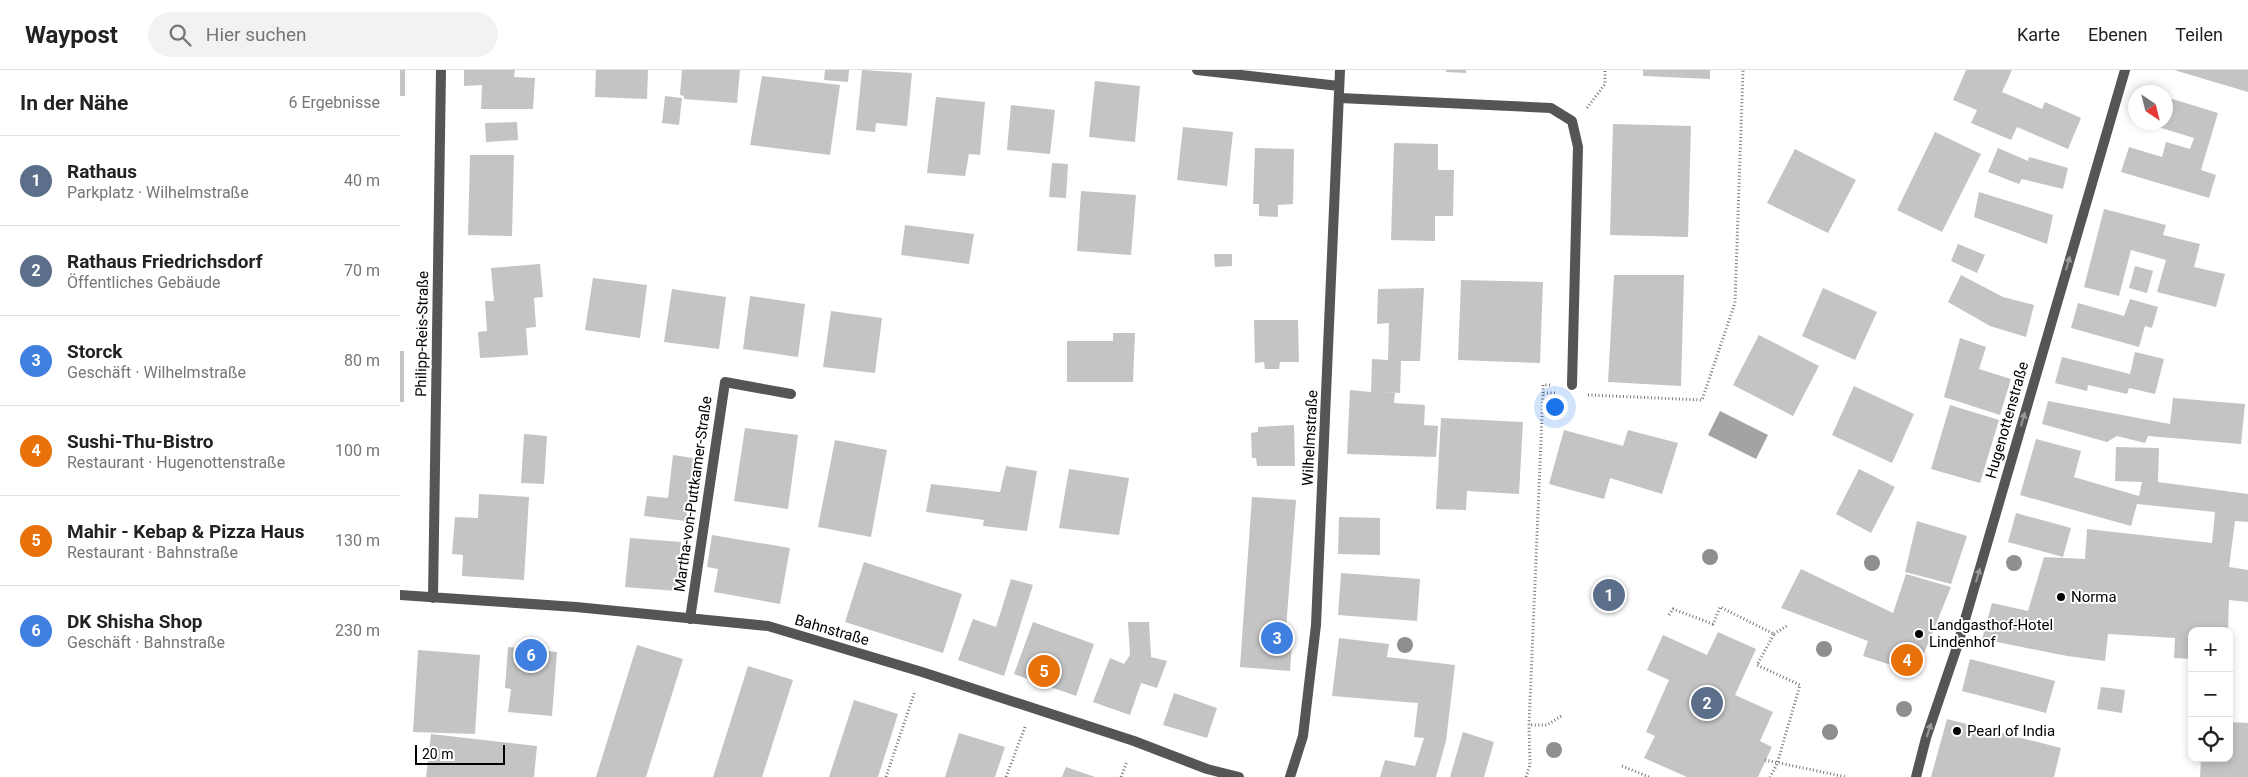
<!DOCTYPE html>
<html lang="de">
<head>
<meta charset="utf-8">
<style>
  :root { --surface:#fff; --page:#f2f2f2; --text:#222; --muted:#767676; --line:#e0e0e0; --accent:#000 }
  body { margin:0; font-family:Roboto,sans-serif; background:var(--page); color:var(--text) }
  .controls { position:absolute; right:15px; bottom:15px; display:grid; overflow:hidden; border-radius:10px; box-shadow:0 2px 8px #0003 }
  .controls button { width:45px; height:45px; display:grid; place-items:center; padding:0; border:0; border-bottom:1px solid var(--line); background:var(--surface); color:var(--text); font:25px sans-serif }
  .compass { position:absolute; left:1728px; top:15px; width:45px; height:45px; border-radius:50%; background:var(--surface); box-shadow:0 2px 8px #0003; rotate:145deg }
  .scale { position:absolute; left:15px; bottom:12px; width:90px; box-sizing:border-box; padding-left:5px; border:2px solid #000; border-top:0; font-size:14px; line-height:18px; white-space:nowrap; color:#000; -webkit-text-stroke:4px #fff; paint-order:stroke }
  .you { position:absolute; left:1154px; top:336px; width:18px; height:18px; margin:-12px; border:4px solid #fff; border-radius:50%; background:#1a73e8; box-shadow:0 0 0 8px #1a73e833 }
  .badge { display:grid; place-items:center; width:32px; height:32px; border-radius:50%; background:var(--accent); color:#fff; font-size:16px; font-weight:700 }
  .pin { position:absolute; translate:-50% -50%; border:2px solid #fff; box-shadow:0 1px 5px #0006 }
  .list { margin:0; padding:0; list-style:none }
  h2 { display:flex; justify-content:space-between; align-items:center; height:65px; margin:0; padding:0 20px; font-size:21px }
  h2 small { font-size:16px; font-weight:400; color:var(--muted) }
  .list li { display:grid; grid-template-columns:32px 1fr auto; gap:15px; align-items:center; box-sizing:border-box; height:90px; padding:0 20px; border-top:1px solid var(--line) }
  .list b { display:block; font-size:19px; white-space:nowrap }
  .list p { margin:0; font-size:16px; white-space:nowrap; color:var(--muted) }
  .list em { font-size:16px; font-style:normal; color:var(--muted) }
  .icon { flex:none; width:28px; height:28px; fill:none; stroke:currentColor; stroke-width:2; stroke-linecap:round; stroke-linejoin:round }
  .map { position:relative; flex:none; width:1848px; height:707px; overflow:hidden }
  header { display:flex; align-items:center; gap:30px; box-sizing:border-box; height:70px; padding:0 25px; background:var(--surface); border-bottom:1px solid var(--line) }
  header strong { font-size:24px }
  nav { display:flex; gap:28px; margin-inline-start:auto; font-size:18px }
  .search { width:350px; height:45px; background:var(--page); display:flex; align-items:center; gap:12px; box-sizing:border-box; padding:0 18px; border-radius:28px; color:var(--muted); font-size:19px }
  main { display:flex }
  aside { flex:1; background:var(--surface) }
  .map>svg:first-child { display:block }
  .water { fill:#a3a3a3 }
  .building { fill:#c4c4c4 }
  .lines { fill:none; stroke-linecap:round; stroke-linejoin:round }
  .path { stroke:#777; stroke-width:3; stroke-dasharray:1 2.5; stroke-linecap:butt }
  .street { stroke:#555; stroke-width:10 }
  .tree { fill:#8f8f8f }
  .oneway { fill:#999 }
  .poi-dot { fill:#000; stroke:#fff; stroke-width:2 }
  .labels { text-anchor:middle; stroke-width:4; stroke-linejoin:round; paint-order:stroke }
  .street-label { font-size:15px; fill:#000; stroke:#fff }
  .poi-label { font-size:15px; fill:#000; stroke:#fff; text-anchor:start }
</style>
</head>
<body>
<header>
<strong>Waypost</strong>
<div class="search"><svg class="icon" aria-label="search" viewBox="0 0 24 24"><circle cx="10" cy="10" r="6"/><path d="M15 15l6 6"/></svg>Hier suchen</div>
<nav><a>Karte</a><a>Ebenen</a><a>Teilen</a></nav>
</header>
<main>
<aside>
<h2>In der Nähe<small>6 Ergebnisse</small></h2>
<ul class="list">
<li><span class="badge" style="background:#5c6f8a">1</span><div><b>Rathaus</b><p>Parkplatz · Wilhelmstraße</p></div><em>40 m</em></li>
<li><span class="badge" style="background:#5c6f8a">2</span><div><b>Rathaus Friedrichsdorf</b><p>Öffentliches Gebäude</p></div><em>70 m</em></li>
<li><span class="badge" style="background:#3f7fe0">3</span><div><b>Storck</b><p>Geschäft · Wilhelmstraße</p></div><em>80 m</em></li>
<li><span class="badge" style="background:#e8710a">4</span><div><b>Sushi-Thu-Bistro</b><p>Restaurant · Hugenottenstraße</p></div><em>100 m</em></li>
<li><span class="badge" style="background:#e8710a">5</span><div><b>Mahir - Kebap &amp; Pizza Haus</b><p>Restaurant · Bahnstraße</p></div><em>130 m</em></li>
<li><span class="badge" style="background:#3f7fe0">6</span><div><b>DK Shisha Shop</b><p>Geschäft · Bahnstraße</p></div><em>230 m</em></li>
</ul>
</aside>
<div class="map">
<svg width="1848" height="707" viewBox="0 0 1848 707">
  <rect width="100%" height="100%" fill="#fff"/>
  <!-- water -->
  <path class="water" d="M1320 341 1368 365 1356 389 1308 365Z"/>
  <!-- building -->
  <path class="building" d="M0 0H5V26H0Z
    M64 0H115L114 7 135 8 133 39H81L82 15 64 16Z
    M196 0H248L247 29 195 27Z
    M282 0H340L337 33 284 29V26L280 25Z
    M425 0H449L448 12 424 10Z
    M462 0 512 3 507 56 476 53 475 62 456 60Z
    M1046 0H1066V3L1046 2Z
    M1243 0H1310V9L1243 6Z
    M1566 0H1612L1602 22 1642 39 1645 32 1681 48 1668 79 1617 57 1611 70 1571 53 1577 40 1553 30Z
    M1774 0H1848V22Z
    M362 6 440 15 430 85 350 75Z
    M695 11 740 16 735 72 689 67Z
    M265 26 282 28 279 55 262 53Z
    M536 27 585 32 580 85 569 84 565 106 527 103Z
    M1766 27 1818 43 1801 100 1816 105 1809 128 1721 102 1729 77 1762 87 1766 72 1790 79 1794 68 1745 53 1766 52Z
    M611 35 655 40 650 84 607 80Z
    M117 52 118 70 86 72 85 53Z
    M1213 54 1291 56 1288 167 1210 165Z
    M783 57 833 62 827 116 777 110Z
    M1535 62 1581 84 1542 162 1497 140Z
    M994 73 1038 74V100H1054L1053 146H1035V171L991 170Z
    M855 78 894 79 893 134 878 135V147L859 146V134H853Z
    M1598 78 1628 91 1629 87 1668 98 1663 119 1622 109 1619 114 1588 102Z
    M1395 79 1456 110 1428 163 1367 133Z
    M70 85H114L112 166 68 165Z
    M652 93 668 94 666 128 649 127Z
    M681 121 736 125 731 185 677 181Z
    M1579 122 1653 145 1647 174 1574 147Z
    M1704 139 1766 155 1763 165 1800 174 1794 197 1825 204 1816 237 1757 222 1766 190 1731 180 1719 226 1684 217Z
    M505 155 574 164 569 194 501 185Z
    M1558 174 1585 185 1577 203 1551 191Z
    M814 184H832V196L815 197Z
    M140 194 143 227 134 228 136 257 126 258 128 285 80 288 78 262 87 261 85 231H94L91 198Z
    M1735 196 1753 201 1747 223 1729 218Z
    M1214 205H1284L1281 316 1208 312Z
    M1561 205 1603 227 1634 235 1626 267 1590 256 1548 232Z
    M193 208 247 215 240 268 185 260Z
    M1061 210 1143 212 1140 293 1058 290Z
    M1024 218 1020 291H1001L1000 323 982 322 995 323 994 333 1025 335 1024 355 1038 356 1036 387 947 384 950 320 971 322 972 289 988 290 989 253 977 254 978 219Z
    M1423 218 1477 242 1455 290 1402 266Z
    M272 219 326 227 319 279 264 272Z
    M350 226 405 234 398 287 343 279Z
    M1730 229 1758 237 1752 258 1745 256 1739 277 1671 258 1678 233 1724 246Z
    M431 241 482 248 475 303 423 297Z
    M854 250H898L899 292H880L879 299H865L864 292 855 293Z
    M713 263H735L733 312H667V271H713Z
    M1359 265 1419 296 1393 346 1333 315Z
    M1560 268 1586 277 1579 299 1611 309 1600 345 1544 327Z
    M0 281H4V332H0Z
    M1735 282 1764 289 1755 324 1729 318 1727 324 1688 315 1687 321 1655 313 1662 287 1730 304Z
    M1454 316 1514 344 1492 393 1432 365Z
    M1773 328 1845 334 1841 374 1748 366 1745 373 1717 366 1707 372 1642 354 1648 331 1770 354Z
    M1550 335 1599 350 1580 413 1531 399Z
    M1041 348 1123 352 1119 424 1067 421 1066 440 1036 439Z
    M894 355 895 396H857L856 388H852L851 363 858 362V357Z
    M345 358 398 365 388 439 334 431Z
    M1164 360 1223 376 1228 360 1278 373 1262 424 1210 408 1204 429 1149 414Z
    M124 364 147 366 144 414 121 413Z
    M1636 369 1681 381 1674 407 1739 426 1742 412 1715 411 1716 377 1759 378 1758 412 1848 424V452L1835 451 1829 497 1848 500V532L1829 530 1828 561H1792V589L1774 588 1775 568 1708 564 1705 591 1667 586 1582 569 1592 533 1628 541 1644 487 1685 489 1687 459 1812 473 1815 442 1737 434 1731 456 1620 425Z
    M435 370 487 380 471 467 418 457Z
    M273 385 293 388 286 451 244 446 247 426 268 428Z
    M606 396 637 401 627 461 583 456 584 450 526 442 531 414 600 422Z
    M669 399 729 408 719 465 659 458Z
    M1459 399 1495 417 1471 463 1436 444Z
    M79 424 129 427 124 510 62 506 63 485 52 484 55 447 78 448Z
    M852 427 896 430 885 572 892 573 890 601 840 597Z
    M1616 443 1671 458 1663 487 1608 472Z
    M939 447 980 448V485L938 484Z
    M1517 451 1567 466 1551 514 1505 502Z
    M312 465 390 478 380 534 314 522 318 499 307 497Z
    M230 468 281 472 276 521 225 517Z
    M464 492 562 524 543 583 445 552Z
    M1401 499 1493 543 1506 504 1551 517 1516 603 1463 586 1468 571 1381 538Z
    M941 503 1020 509 1017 551 938 545Z
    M611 509 633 515 604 606 558 590 573 549 596 557Z
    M633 552 694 574 676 626 614 604Z
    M728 552H749L751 587 767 591 757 618 741 613 730 645 693 632 710 588 724 594 730 585Z
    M1318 562 1356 579 1335 625 1373 642 1360 671 1372 677 1358 707H1287L1244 688 1255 666 1246 662 1269 610 1247 600 1263 565 1307 585Z
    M939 568 989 574 987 587 1055 595 1046 671 1036 707H980L985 690 1015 696 1024 668 1014 667 1018 633 932 626Z
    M237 575 283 589 246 707H196Z
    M108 577 157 582 152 646 108 642 111 619 105 618Z
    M18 580 80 585 75 664 13 662Z
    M1570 589 1655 611 1646 643 1562 621Z
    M348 596 393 610 362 707H313Z
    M1701 617 1725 620 1722 643 1697 639Z
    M774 623 817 638 807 668 763 655Z
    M454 630 498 644 478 707H429Z
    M1547 649 1661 678 1654 707H1531Z
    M1829 652 1848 653V707H1800L1801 688H1829Z
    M1063 662 1094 672 1084 707H1050Z
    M559 663 605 677 595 707H545Z
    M31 664 137 676 134 707H26Z
    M666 697 695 707H662Z"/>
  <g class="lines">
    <!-- path -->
    <path class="path" d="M1187 38 1205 14V0
      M1143 323V315H1152
      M1155 323H1143L1129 655H1147L1163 645
      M1188 325 1302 330 1335 233 1343 0
      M1269 545 1273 539 1313 554 1320 537 1374 564 1357 595 1400 615 1377 694 1370 707
      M1374 564 1388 555
      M1365 690 1446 707
      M1222 696 1249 707
      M486 707 515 621
      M606 707 625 657
      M721 707 727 691
      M1126 707 1130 695 1129 655"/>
    <!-- street -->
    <path class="street" d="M797 0 939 16
      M940 28 1151 38 1172 51 1178 77 1172 315
      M0 525 176 537 368 556 522 602 734 671 807 699 839 707
      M33 528 41 0
      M290 549 325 312 391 324
      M890 707 903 666 916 555 940 0
      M1516 707 1526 668 1557 577 1725 0"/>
  </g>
  <!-- trees -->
  <g class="tree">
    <circle cx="1310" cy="487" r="8"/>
    <circle cx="1472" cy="493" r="8"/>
    <circle cx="1614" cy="493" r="8"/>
    <circle cx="1005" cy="575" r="8"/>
    <circle cx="1424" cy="579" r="8"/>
    <circle cx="1504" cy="639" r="8"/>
    <circle cx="1430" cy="662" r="8"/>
    <circle cx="1154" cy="680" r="8"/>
  </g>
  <!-- one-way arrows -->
  <defs><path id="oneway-solid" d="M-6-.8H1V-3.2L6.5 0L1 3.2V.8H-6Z" transform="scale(1.25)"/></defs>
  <g class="oneway">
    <use href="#oneway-solid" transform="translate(1668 193) rotate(-74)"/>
    <use href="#oneway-solid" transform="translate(1623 349) rotate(-74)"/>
    <use href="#oneway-solid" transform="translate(1578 505) rotate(-74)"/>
    <use href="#oneway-solid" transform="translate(1529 660) rotate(-72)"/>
  </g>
  <!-- markers -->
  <g class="poi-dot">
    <circle cx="1661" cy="527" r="5"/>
    <circle cx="1519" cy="564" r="5"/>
    <circle cx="1557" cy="661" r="5"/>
  </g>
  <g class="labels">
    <!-- street labels -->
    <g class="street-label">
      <text transform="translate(22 264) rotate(-89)" y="5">Philipp-Reis-Straße</text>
      <text transform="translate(1607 350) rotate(-74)" y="5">Hugenottenstraße</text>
      <text transform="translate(910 368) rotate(-87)" y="5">Wilhelmstraße</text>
      <text transform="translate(293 424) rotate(-82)" y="5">Martha-von-Puttkamer-Straße</text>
      <text transform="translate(432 560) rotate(16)" y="5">Bahnstraße</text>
    </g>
    <!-- poi labels -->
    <g class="poi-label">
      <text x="1671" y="532">Norma</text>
      <text x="1529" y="560">Landgasthof-Hotel<tspan x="1529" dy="17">Lindenhof</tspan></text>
      <text x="1567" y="666">Pearl of India</text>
    </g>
  </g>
</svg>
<div class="controls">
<button>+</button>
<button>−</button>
<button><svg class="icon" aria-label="locate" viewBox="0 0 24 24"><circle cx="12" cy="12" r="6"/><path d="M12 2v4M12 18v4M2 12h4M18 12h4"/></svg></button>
</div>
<svg class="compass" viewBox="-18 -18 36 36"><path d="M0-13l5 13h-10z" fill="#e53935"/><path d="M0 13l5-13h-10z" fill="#767676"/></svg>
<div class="scale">20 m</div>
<div class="you"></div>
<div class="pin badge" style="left:1209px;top:525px;background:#5c6f8a">1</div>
<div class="pin badge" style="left:1307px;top:633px;background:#5c6f8a">2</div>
<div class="pin badge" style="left:877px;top:568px;background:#3f7fe0">3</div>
<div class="pin badge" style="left:1507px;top:590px;background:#e8710a">4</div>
<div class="pin badge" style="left:644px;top:601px;background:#e8710a">5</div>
<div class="pin badge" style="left:131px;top:585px;background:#3f7fe0">6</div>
</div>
</main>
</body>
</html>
